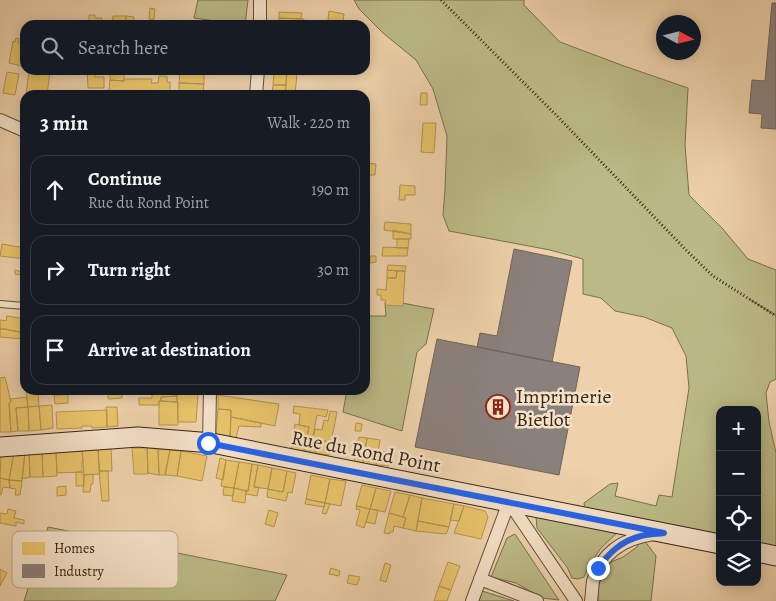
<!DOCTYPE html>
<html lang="en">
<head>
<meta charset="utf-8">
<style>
  :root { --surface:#171b24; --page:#242831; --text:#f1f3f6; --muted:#9ea1a6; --line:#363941 }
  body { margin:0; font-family:Alegreya,serif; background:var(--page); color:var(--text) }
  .controls { position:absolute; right:15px; bottom:15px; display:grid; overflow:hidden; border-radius:10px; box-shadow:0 2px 12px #0003 }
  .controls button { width:45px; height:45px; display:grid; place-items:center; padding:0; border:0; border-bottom:1px solid var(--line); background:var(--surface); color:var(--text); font:25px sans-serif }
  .compass { position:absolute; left:656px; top:15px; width:45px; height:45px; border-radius:50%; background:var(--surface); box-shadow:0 2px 12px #0003; rotate:97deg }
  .stop { position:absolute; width:15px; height:15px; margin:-11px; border:4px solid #2563eb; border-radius:50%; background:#fff }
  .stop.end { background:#2563eb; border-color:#fff; box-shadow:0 1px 5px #0008 }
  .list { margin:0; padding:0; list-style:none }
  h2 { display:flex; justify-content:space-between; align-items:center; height:65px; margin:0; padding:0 20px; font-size:21px }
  h2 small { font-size:16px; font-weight:400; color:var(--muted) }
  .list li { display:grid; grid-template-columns:32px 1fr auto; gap:15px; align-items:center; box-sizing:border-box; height:70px; margin:0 10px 10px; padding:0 10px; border:1px solid var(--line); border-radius:15px }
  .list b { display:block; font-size:19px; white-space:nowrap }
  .list p { margin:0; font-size:16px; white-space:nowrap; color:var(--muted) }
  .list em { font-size:16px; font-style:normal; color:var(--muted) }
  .icon { flex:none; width:28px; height:28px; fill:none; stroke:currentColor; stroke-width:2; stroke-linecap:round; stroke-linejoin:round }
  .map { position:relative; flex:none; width:776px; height:601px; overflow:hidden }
  .search { position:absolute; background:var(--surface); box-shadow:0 2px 12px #0003; left:20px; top:20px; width:350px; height:55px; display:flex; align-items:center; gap:12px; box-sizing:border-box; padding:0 18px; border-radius:15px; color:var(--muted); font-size:19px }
  .panel { position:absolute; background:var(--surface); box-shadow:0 2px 12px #0003; left:20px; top:90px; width:350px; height:305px; border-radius:15px }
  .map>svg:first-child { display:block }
  .green { fill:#bbba86; stroke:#79704f }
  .homes { fill:#e9c46a; stroke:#b49451 }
  .industry { fill:#8a817c; stroke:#71655e }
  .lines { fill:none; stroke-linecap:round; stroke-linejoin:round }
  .lane-casing { stroke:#65503c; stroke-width:8 }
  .street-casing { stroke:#65503c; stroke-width:14 }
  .secondary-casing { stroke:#372518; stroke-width:21 }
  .path { stroke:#372518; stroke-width:3; stroke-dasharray:1 2.5; stroke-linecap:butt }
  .lane { stroke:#f4e1c8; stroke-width:6 }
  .street { stroke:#f4e1c8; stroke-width:12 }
  .secondary { stroke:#f4e1c8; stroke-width:19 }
  .route { stroke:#2563eb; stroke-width:6 }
  .labels { text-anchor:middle; stroke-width:5; stroke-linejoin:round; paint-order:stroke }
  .poi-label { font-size:20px; fill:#372518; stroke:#f4e1c8; text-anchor:start }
  .street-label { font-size:20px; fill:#372518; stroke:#f4e1c8 }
  .key { fill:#f4e1c8; stroke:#bba993; stroke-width:1 }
  .key-label { font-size:14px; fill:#372518 }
</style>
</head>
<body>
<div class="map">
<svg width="776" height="601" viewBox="0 0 776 601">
  <rect width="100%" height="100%" fill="#eed1aa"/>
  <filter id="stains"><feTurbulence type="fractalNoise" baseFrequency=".004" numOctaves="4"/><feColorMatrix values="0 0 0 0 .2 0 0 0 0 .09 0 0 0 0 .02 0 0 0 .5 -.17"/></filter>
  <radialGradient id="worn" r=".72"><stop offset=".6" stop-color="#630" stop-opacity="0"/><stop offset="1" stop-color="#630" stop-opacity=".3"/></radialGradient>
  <!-- green -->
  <path class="green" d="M198 0H248L245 25 194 18Z
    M354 0H524V5L560 42 624 66 688 88 685 145 689 195 722 228 748 259 776 270V315L749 299 776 316V379L770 382 766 393 769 422 776 453V551L757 547V410H720V539L585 511 584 503 610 484 618 483 615 496 656 506 659 495 672 497 689 388 686 356 672 328 644 317 615 311 601 298 583 294V259L550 250 449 231 443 215 445 190 447 136 433 89 416 60 383 33 359 9Z
    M385 302 402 303 434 309 426 344 417 352 402 431 343 412 347 390H365V316H386Z
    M536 517 619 531 601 548 589 566 584 577 578 579 572 578 567 567 537 528Z
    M48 527 287 575 275 601H24Z
    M515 534 559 600 542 598 516 583 491 577 507 538Z
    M641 536 656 556 651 601H598L599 583 611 562 623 557 637 547Z
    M482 591 514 601H479Z"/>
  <!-- homes -->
  <path class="homes" d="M150 8 155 9 154 20 149 19Z
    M329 11 344 14 343 22 328 20Z
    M279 12 302 13 301 19 279 18Z
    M89 15H95V18H102V23H89Z
    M113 16H126V25H129H112Z
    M126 16 134 17V25H126Z
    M279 18 304 19 303 25H278Z
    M16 38 19 39 18 43 25 44 22 66 9 63 13 41 15 42Z
    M29 70 50 71 47 95H26Z
    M87 70H95V77H104V88H88Z
    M110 70H124V81L110 80Z
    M180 70H204V84L179 83Z
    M274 70H287L286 85H273Z
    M287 70H315L314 73 304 72V75L297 74 295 95H285Z
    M7 72 19 74 15 95 3 93Z
    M159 76H167V82H170V92H129L109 91 110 80 124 81V79H152L151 83H158Z
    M179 83 204 84 203 92H179Z
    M273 85H286L285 95H272Z
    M421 93H427V105H420Z
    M423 123H436L434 153 421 152Z
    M365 163 376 164 375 175H365Z
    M400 185 415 186V195H405V200H399Z
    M385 222 411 224V234L384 230Z
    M393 230 411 234V239H393Z
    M397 239H409L408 248H397Z
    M2 244 25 248V259L0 256Z
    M383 247 408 248 407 256H382Z
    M370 256H376V262L370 263Z
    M24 261 25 262V276L15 274V270L22 272Z
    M388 265 406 266 405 271 387 270Z
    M387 270 397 271 396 278H387Z
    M397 271H405L403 306 385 305 386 300H381V295H377V289L386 290 387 278H396Z
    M7 316 25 319V333L5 329H0V320L6 321Z
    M0 329H5L23 333 22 339 0 337Z
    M5 377 11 402 9 403 11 432H0V378Z
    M26 390H38L39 406 28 407Z
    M64 390H68V403L55 404 54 395H63L62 392H64Z
    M108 390H122V398L108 399Z
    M159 390H177V396L161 397V401H159V405H139V398H152V391H159Z
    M177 390H191V394H177Z
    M177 394H198L196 422H178Z
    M218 395 279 404 275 426 231 417V410L218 409Z
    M177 396V402L161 401V397Z
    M27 397 28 407 16 408 18 431 11 432 9 403 11 402 10 399Z
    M159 401 178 402V425H159Z
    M52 405 53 428 41 430 39 406Z
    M39 406 41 430 29 431 28 407Z
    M294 406 328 410 326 417 317 415 310 452 304 450 309 427 299 425 300 414 293 413Z
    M28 407 29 431H18L16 408Z
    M106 407H117L118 426 107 427Z
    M218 409 231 410 230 437 219 435 216 432Z
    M107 410V427L92 428V426H82V428L57 429 56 412Z
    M330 411 337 412 331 442 318 440 315 453 310 452 315 429 322 430 324 420 328 421Z
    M231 417 261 423V427L239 426 236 438 230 437Z
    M356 423 362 424 361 431H355Z
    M295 424 309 427 304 451 291 449Z
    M359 437 367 438 363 463 354 461Z
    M367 438 380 440 376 465 363 463Z
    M318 440 331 442 329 455 315 453Z
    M132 448H147L148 474H134Z
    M147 448 158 449 159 475 148 473Z
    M98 449 100 474 84 475 82 450Z
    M98 449H111L112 471H99Z
    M158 449 170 450 165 475H159Z
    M82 450 83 462H82V472L57 473 56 451Z
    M170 450 181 451 177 476 165 475Z
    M42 451 43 477H30L29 452Z
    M42 451H56L57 476 43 477Z
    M181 451 207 456 202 481 177 476Z
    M379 451 387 452 389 466 376 465Z
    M29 452 30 477 22 479 25 453Z
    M14 453 9 480 0 478 1 454Z
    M14 453H25L22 481 9 480Z
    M220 458 226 460 223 480 216 478Z
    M226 460 239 462 234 488 221 486Z
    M239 462 252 464 248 491 234 488Z
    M252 464 258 465 254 487H259L257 496 246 494V491H248Z
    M258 465 272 468 268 489 254 487Z
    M272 468 287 471 283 492 268 489Z
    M99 471H108L109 501H102Z
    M287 471 296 473 292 493 288 492 286 501 267 497 268 489 283 492Z
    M76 472H82L84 475V486H76Z
    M93 474V484H91L90 492H83L84 475Z
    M311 475 330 479 325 503 306 499Z
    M0 478 9 480 10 488 3 487 1 495H0Z
    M330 479 346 481 341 506 325 503Z
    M9 480 22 481 20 495H15L16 489 10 488Z
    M362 485 376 488 370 509 356 506Z
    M66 486V495L57 496V487Z
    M224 487 234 488 233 496 223 495Z
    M234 488 246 491 245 503 232 501Z
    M376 488 391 491 385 512 370 509Z
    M395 492 410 495 403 517 389 513Z
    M410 495 422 498 416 531 403 528 406 518 403 517Z
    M422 498 454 504 449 527 418 521Z
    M306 499 325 503 324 507 305 504Z
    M325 503 330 504 326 514 322 513Z
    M454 504 464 506 459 521 450 520Z
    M357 506 370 509 364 528 356 525 360 510 356 509Z
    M464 506 485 511 488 517 481 539 454 533Z
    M8 509 16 511 14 518 24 520V524L16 522V526L0 523V513L7 514Z
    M370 509 378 510 375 524 366 522Z
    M269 510 278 513 274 527 265 524Z
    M389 513 406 518 403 528 394 526 393 532H390L389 534 384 533Z
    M418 521 449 527 446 534 416 531Z
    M448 562 460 566 451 590 439 586Z
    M385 563 391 565 386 582 380 580Z
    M331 568 340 571 339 576 329 574Z
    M0 569 7 573 0 586Z
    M349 575 360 577 357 585 347 583Z
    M439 586 451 590 447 601H434Z"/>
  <!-- industry -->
  <path class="industry" d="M772 3H776V129L761 128 762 114 749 113 752 80 765 81Z
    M514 249 572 261 552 362 477 347 480 333 497 336Z
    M437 339 580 367 559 475 415 447Z"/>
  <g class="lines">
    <defs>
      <path id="lane" d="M0 304 25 306"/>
      <path id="street" d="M260 0V25
        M256 95 258 70
        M0 120 25 131
        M209 443 210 390
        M509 502 576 601
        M480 579 537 601
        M472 601 509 502
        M591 601C592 595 592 588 593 581 602 552 625 538 654 534"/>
      <path id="secondary" d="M0 447 138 437 212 443 720 544
        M757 552 776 556"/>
    </defs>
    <!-- lane casing -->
    <use href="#lane" class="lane-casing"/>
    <!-- street casing -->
    <use href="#street" class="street-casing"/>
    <!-- secondary casing -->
    <use href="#secondary" class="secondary-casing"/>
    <!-- path -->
    <path class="path" d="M441 0 557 116 687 251 713 276 776 316"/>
    <!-- lane -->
    <use href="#lane" class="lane"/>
    <!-- street -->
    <use href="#street" class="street"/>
    <!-- secondary -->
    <use href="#secondary" class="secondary"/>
  </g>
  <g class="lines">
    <!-- route -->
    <path class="route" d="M208 443 664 533C657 534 648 534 641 536 621 541 609 553 598 568"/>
  </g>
  <!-- icons -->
  <defs>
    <symbol id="building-ring" viewBox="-11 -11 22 22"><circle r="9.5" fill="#f4e1c8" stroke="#8f2418" stroke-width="1.5"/><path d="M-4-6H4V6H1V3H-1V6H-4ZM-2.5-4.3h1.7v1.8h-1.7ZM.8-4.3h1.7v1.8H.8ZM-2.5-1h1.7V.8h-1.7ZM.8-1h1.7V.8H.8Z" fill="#8f2418"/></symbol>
  </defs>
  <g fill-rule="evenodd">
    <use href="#building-ring" x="484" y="393" width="28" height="28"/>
  </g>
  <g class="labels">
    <!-- poi labels -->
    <g class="poi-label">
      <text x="516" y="403">Imprimerie<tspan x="516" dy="23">Bietlot</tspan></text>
    </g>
    <!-- street labels -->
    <g class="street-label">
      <text transform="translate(366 451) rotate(11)" y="7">Rue du Rond Point</text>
    </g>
  </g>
  <!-- legend -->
  <rect x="12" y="531" width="166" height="57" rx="8" class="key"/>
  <rect x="22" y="542" width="23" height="13" fill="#e9c46a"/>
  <rect x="22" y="564" width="23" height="14" fill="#8a817c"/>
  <g class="key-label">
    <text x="54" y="553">Homes</text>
    <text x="54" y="576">Industry</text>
  </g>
  <rect width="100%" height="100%" filter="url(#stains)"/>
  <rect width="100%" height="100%" fill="url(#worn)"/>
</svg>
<div class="controls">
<button>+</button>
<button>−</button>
<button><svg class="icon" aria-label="locate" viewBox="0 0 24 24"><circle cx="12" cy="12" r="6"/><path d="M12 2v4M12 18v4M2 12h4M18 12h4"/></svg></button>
<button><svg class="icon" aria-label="layers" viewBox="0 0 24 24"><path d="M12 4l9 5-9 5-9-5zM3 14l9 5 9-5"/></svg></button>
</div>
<svg class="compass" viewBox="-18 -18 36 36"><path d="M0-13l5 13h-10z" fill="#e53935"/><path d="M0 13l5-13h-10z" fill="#9ea1a6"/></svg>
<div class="stop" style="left:208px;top:443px"></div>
<div class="stop end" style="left:598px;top:568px"></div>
<div class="search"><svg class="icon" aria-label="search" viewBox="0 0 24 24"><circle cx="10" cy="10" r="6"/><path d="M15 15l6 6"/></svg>Search here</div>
<section class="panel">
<h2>3 min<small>Walk · 220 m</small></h2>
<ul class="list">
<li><svg class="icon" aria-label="ahead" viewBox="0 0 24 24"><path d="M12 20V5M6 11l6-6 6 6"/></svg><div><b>Continue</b><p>Rue du Rond Point</p></div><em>190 m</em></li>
<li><svg class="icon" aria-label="right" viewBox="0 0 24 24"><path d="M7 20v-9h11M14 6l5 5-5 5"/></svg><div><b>Turn right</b></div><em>30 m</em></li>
<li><svg class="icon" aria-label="arrive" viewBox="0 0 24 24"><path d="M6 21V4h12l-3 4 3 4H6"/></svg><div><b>Arrive at destination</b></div></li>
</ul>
</section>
</div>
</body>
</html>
